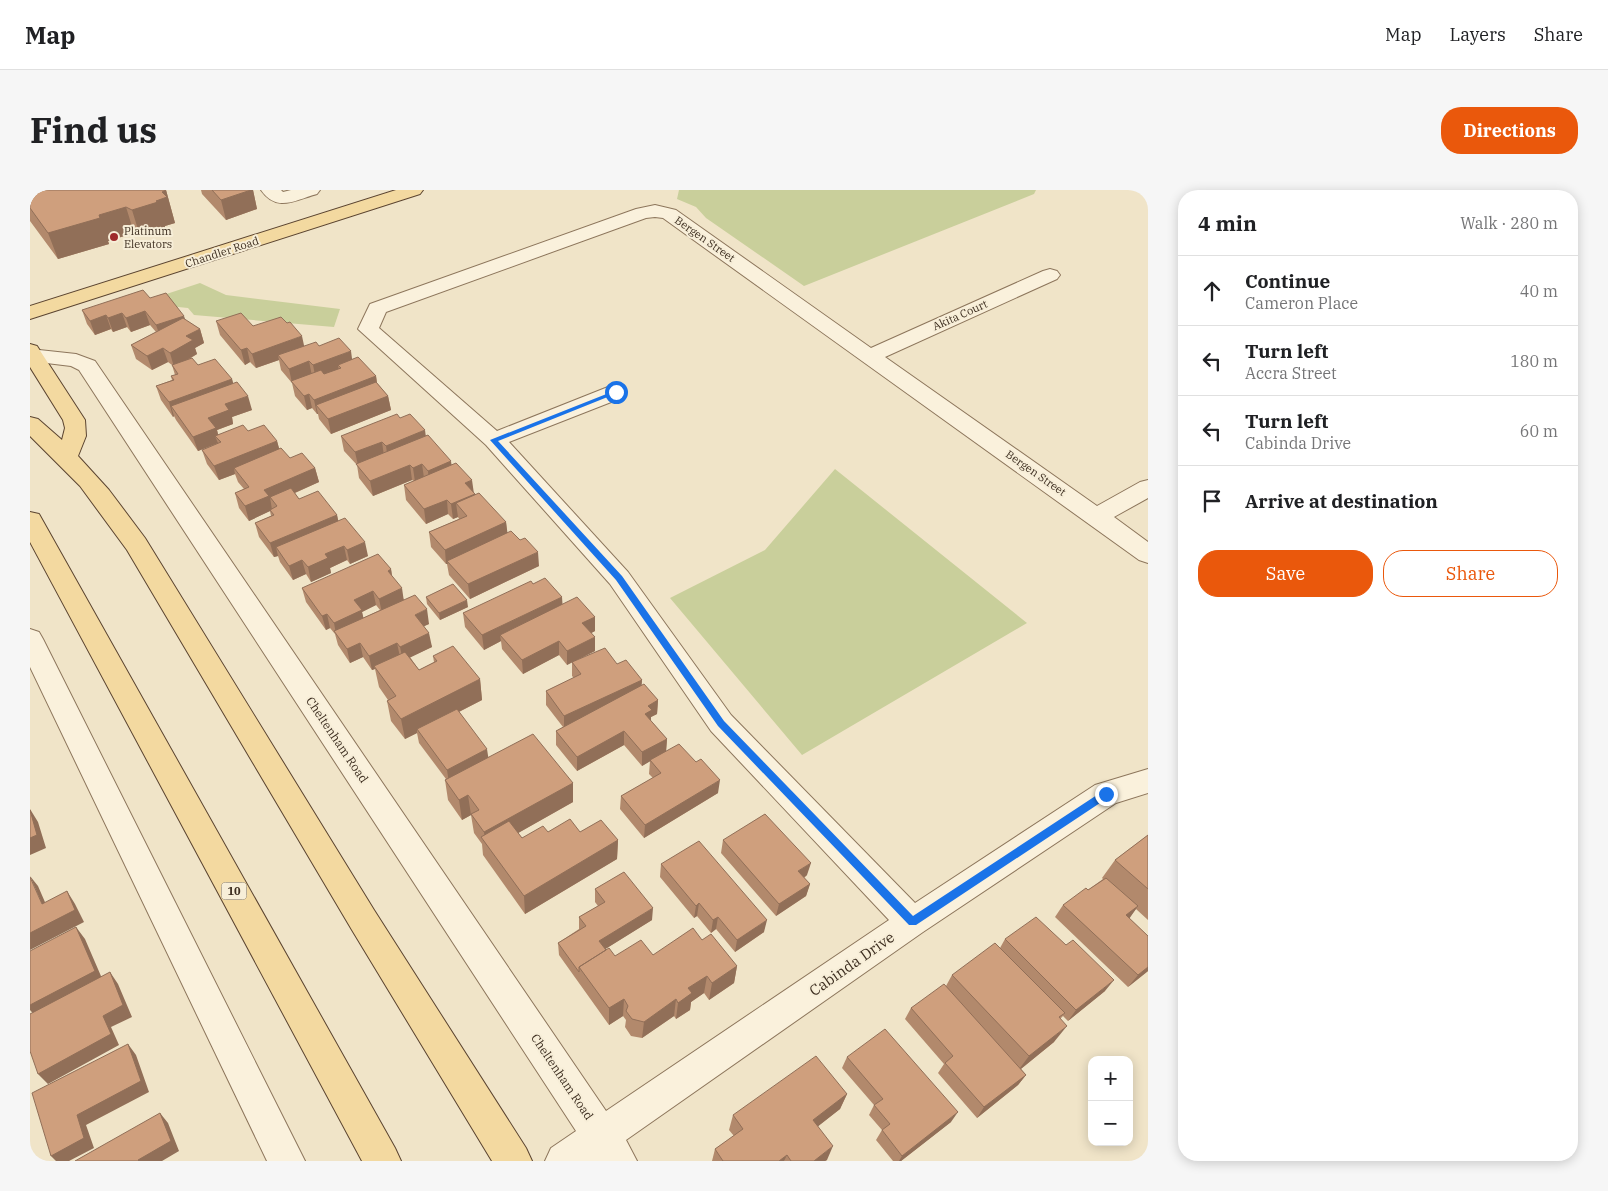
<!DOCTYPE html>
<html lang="en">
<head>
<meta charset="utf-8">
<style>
  :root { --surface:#fff; --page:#f6f6f6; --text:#202124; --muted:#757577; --line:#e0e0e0; --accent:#ea580c }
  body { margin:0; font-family:"IBM Plex Serif",serif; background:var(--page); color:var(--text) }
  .controls { position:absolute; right:15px; bottom:15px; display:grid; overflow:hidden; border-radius:10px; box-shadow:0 2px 12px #0003 }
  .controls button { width:45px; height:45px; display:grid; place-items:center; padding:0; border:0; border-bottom:1px solid var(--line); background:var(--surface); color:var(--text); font:25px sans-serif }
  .stop { position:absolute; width:15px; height:15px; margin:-11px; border:4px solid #1a73e8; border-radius:50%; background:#fff }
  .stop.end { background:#1a73e8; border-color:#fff; box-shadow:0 1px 5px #0008 }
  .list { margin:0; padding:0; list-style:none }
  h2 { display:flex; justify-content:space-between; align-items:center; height:65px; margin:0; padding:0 20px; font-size:21px }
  h2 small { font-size:16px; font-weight:400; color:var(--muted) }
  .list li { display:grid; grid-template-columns:32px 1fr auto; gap:15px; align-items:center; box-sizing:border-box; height:70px; padding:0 20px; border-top:1px solid var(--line) }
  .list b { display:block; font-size:19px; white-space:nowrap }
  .list p { margin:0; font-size:16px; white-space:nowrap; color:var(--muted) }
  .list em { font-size:16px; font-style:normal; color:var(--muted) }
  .actions { display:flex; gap:10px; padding:15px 20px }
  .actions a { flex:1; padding:11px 0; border:1px solid var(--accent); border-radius:20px; text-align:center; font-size:18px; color:var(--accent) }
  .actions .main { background:var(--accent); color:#fff }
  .icon { flex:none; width:28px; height:28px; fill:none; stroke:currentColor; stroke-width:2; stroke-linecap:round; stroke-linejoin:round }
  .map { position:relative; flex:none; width:1118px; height:971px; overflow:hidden; border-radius:20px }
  header { display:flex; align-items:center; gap:30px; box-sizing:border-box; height:70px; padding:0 25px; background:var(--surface); border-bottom:1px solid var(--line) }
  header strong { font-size:24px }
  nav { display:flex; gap:28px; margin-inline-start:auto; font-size:18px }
  .intro { display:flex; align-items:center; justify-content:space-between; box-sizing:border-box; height:120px; padding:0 30px }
  h1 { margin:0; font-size:35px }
  .button { padding:12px 22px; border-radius:20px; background:var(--accent); color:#fff; font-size:18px; font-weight:700 }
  main { display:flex; gap:30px; padding:0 30px }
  aside { flex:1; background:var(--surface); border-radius:20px; box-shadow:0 2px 12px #0003 }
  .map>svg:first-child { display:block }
  .green { fill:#c9cf9b }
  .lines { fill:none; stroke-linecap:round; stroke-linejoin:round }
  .minor-casing { stroke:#8d765c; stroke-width:2 }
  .major-casing { stroke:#5b4430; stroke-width:2 }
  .minor { fill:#faf1dc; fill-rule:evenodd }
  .major { fill:#f3d9a0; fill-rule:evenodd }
  .wall { fill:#b2896c; fill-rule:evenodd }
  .shaded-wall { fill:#916f58 }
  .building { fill:#cf9f7d; stroke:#916f58 }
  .route { fill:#1a73e8 }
  .poi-dot { fill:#9e2a2b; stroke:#f7eed8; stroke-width:2 }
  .labels { text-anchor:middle; stroke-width:4; stroke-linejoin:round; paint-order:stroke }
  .far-poi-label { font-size:11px; fill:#3d2e20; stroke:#f7eed8; text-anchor:start }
  .far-street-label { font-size:11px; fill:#3d2e20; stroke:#f7eed8 }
  .shield { fill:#f7eed8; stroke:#756857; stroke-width:1 }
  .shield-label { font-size:11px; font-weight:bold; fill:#3d2e20 }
  .street-label { font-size:12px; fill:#3d2e20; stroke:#f7eed8 }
  .near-street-label { font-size:15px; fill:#3d2e20; stroke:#f7eed8 }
</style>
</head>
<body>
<header>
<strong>Map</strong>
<nav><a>Map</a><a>Layers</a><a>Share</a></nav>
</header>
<div class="intro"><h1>Find us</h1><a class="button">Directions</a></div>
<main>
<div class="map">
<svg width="1118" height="971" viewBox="0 0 1118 971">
  <rect width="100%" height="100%" fill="#f0e4c8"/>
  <!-- green -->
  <path class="green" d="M649 0H1006L1004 4 774 96 676 28 666 17 647 9Z
    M170 93 196 105 310 119 304 137 164 125 158 118 109 113Z
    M805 279 997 433 772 565 640 408 735 360Z"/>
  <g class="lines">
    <defs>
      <path id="minor" d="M231 0H251L253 2 261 0H290L287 4C265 10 247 23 231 0Z
        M625 15 646 20 841 158 1013 81 1020 79 1027 81 1030 85 1027 89 855 167 1067 316 1110 292 1118 290V308L1084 327 1118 352V373L1109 370 633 28 625 27 616 28 356 122 349 138 467 241 578 197 586 195 594 197 597 202 594 207 479 252 598 382 701 525 885 713 1065 595 1118 579V603L1086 613 893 742 596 950 607 971H515L521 958 546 941 49 180 41 176 0 171V159L46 164 65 171 576 921 859 730 681 541 580 394 456 255 328 139 340 114 606 19Z
        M0 439 9 442 13 449 275 971H237L0 477Z"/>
      <path id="major" d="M366 0H393L390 4 0 129V116Z
        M0 154 7 156 55 230 56 246 48 266 79 300 115 348 344 720 496 958 502 971H462L322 740 97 360 50 296 0 246V227L8 229 32 250 35 238 33 230 0 177Z
        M0 322 9 324 365 958 371 971H332L0 352Z"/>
    </defs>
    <!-- minor casing -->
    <use href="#minor" class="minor-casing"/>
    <!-- major casing -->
    <use href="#major" class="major-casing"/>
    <!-- minor -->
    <use href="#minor" class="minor"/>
    <!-- major -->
    <use href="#major" class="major"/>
  </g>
  <!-- wall -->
  <path class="wall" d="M0 0H136L145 33 135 36V38L110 46 104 43 78 51 79 54 28 69 0 31Z
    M171 0H223L227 19 196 30 172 4Z
    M120 108 170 139 174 153 165 158 167 164 161 168 168 175 202 189 203 194 222 220 202 227 203 234 187 240 188 245 218 241 247 251 249 259 260 268 285 278 289 292 265 303 269 309 307 325 308 331 338 366 320 374 317 370 300 378 301 383 281 392 276 384 263 390 250 372 248 366 244 367 229 347 225 333 241 326 240 321 219 331 209 318 205 303 214 299 208 292 205 284 189 290 177 274 172 260 188 253 168 261 146 230 144 226 143 227 131 210 126 196 142 190 141 186 145 185 142 175 138 172 122 180 106 169 101 155 126 142 120 135 101 142 97 137 83 142 81 139 65 145 57 134 52 120Z
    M186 131 223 136 274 156H289L322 169 346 186 347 193 358 206 361 220 301 244 289 229 288 224H287L282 218 277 220 265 206 262 193 251 180 249 170 226 178 220 172 215 175 190 145Z
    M370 228 396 246 422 275 445 305 476 332 477 343 509 376 440 409 419 385 417 374H416L401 357 399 342 429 329 428 327 423 329 418 324 396 334 376 310 374 295 384 291 382 290 343 306 329 288 327 275 314 261 311 246Z
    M361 379 362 386 374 410 399 434 394 436 402 457 380 467 389 480 404 472 403 466 450 489 452 510 429 522 458 567 543 593V612L488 643 492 648 518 642H550L588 650 587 669 495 724 453 665 452 654 444 643 441 625 432 630 418 610 415 590 416 589 389 553 387 543 375 549 361 531 357 511 358 510 349 497 345 479 342 480 333 467 320 473 308 455 305 444 300 438 296 440 276 412 272 398ZM346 415 350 420 333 428 332 422Z
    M503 394 532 407V414L565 427V441L561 443 565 461 543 472 587 474 612 490 611 496 628 510 627 524 621 527V531L637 549 636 561 688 603 614 648 590 619 591 606 623 588 619 584 620 571 612 576 594 555 547 581 526 555V541L533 537 516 515V501L544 488 542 486V472L537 475 529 465 493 484 472 459 471 451 454 460 435 437 433 423Z
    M396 407 438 417 410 430 397 414Z
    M1118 645V730L1106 719 1099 728 1118 746V781L1098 797 1025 727 1033 715 1058 700 1073 689 1072 688 1085 670Z
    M693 650 777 685 774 688 780 694 776 706 746 726 691 663Z
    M631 674 734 742 705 762 686 739 681 743 667 726 664 728 630 687Z
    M565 699 622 730 575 759 585 766 623 765 672 750 707 776 704 793 679 810 674 803 661 812 660 820 646 829 644 826 612 848 601 846 595 837 596 830 593 826 579 835 529 765 528 753 549 739V727L568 716 565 712Z
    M975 749 1075 801 1038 831 1033 826 1030 829 1024 852 991 879 996 885 988 895 947 928 908 883 914 874 875 829 881 818 916 796 922 785 970 758Z
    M817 867 921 932 871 971H863L846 950 852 940 839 925 844 915 812 878Z
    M817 904 810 919 788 936 797 970 795 971H682L685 959 704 946 699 940 703 925Z"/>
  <!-- shaded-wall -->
  <path class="shaded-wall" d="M136 0 145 33 135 36V38L110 46 102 20 126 11 132 2Z
    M221 0H223L227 19 196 30 191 10Z
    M96 17 104 43 78 51 79 54 28 69 18 43 69 25Z
    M115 121 120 135 101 142 96 128Z
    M92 123 97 137 83 142 78 128Z
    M76 125 81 139 65 145 60 131Z
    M154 126 159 140 131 149 126 135Z
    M170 139 174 153 165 158 167 164 144 177 140 163 156 146Z
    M272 146 275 160 248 165 249 170 226 178 222 164Z
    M133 158 138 172 122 180 117 166Z
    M217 158 220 172 215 175 211 160Z
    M321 161 323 176 311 178 308 175 309 181 286 190 283 175Z
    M279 171 282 186 262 193 259 179Z
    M346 186 348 201 286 215 288 224H287L284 210Z
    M202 189 206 204 141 216 144 226 143 227 139 212Z
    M279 204 282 218 277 220 274 206Z
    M218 206 222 220 202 227 203 234 187 240 190 252 185 246 188 253 168 261 163 247 178 228 195 214Z
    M358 206 361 220 301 244 298 229Z
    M395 240 397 255 358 271 356 256Z
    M247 251 251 265 204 278 205 284 189 290 184 276Z
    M352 252 354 266 328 275 325 262Z
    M421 271 423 286 399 295 398 281Z
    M392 274 394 288 385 292 383 278Z
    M380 275 382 290 343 306 340 291Z
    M285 278 289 292 244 312 240 307 242 320H240V321L219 331 215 316 234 300Z
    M442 290 444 304 435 293Z
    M445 304 447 318 426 313 428 327 423 329 421 314Z
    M417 310 418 324 396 334 394 319Z
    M307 325 310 339 246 357 248 366 244 367 240 353Z
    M476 332 478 347 417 371 418 374H416L415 360Z
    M335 352 338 366 320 374 317 360Z
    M314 356 317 370 300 378 301 383 281 392 278 377 295 364Z
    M508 362 509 376 440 409 438 394Z
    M272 370 276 384 263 390 259 376Z
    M361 379 363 393 358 381Z
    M372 398 374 412 352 423 349 409Z
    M343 401 346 415 332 422 335 434 306 444 304 433 324 410Z
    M532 407 533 421 470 445 471 451 454 460 452 445Z
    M437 410 438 417 410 430 409 423Z
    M397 419 399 434 388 439 385 425Z
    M297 424 300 438 296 440 292 426Z
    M565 427V441L552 448V433Z
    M399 443 402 457 373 471 370 457Z
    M565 447V461L537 475V461Z
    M529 451V465L493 484 492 470Z
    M330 453 333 467 320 473 317 459Z
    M367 453 370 467 344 476 345 479 342 480 339 466Z
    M450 489 452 510 389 542 387 539V543L375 549 371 529Z
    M612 490 611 504 534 539V526Z
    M628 510 627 524 621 527V534L615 524 618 516Z
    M594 541V555L547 581V567Z
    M637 549 636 562 612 576V562Z
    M457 559 459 572 419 593 417 580Z
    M690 590 688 603 614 648 615 635Z
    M543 593V612L460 659 455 653 454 642Z
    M438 605 441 625 432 630 429 610Z
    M0 619 8 632 16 658 0 665Z
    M588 650 587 669 495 724 494 706Z
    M781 673 777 685 765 694 768 681Z
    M0 686 8 696 21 726 12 714Z
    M780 694 776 706 746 726 749 714Z
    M37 701 45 714 54 732 0 760V743Z
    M669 713 667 726 664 728 666 716Z
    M1108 716 1099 729 1096 725Z
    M623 718 622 730 569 763V751Z
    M688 727 686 739 681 743 683 730Z
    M737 730 734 742 705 762 707 750Z
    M46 737 55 749 74 793 7 828 0 820V815Z
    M707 776 704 793 679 810 682 793Z
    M1118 777V781L1098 797 1108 785Z
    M80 782 88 794 102 827 81 837 89 855 18 894 8 884 73 826Z
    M677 786 674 803 661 812 660 820 646 829 648 813 658 798Z
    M1084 790 1075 801 1038 831 1046 820Z
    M594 809 593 826 579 835V818Z
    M646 809 644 826 612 848 614 832Z
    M1037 836 1024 852 987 882 999 866Z
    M98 854 106 865 119 902 56 935 64 958 39 971H26L21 966 47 925Z
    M996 885 988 895 947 928 954 917Z
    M817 904 810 919 777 945 783 930Z
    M928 922 921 932 871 971H869L872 966Z
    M130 923 138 933 149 961 132 971H109L108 970Z
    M803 956 797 970 795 971H784Z
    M757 965 754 971H749Z"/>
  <!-- building -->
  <path class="building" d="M0 0H136L132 2 137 7 126 11 128 12 102 20 96 17 69 25 70 28 18 43 0 18Z
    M182 0H221L191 10Z
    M113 100 120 108 136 103 154 126 126 135 115 121 96 128 92 123 78 128 76 125 60 131 52 120Z
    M211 123 223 136 251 127 257 133 260 132 272 146 222 164 217 158 211 160 186 131Z
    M153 128 170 139 156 146 163 150 140 163 133 158 117 166 101 155Z
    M309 148 321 161 283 175 279 171 259 179 248 165 286 152 289 156Z
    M328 167 346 186 284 210 279 204 274 206 261 191 291 180 294 184 311 178 308 175Z
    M162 168 168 175 185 169 202 189 139 212 126 196 144 190 141 186 148 184 142 175Z
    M207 192 218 206 195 214 199 220 178 228 186 238 163 247 141 216Z
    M346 192 358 206 298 229 286 215Z
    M367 224 370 228 380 224 395 240 356 256 352 252 325 262 311 246Z
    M213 235 218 241 234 235 247 251 184 276 172 260 191 252 185 246Z
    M398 245 421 271 398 281 392 274 383 278 380 275 340 291 326 274Z
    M251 258 260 268 272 263 285 278 234 300 239 306 215 316 205 303 219 297 204 278Z
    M426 273 442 290 435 293 445 304 421 314 417 310 394 319 374 295Z
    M261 298 269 309 288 301 307 325 240 353 225 333 244 325 240 320 247 316 240 307Z
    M449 303 476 332 415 360 399 342 437 326 426 313Z
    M315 328 335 352 317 360 314 356 295 364 298 368 278 377 272 370 259 376 246 357Z
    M481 341 490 350 495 348 508 362 438 394 417 371Z
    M348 364 361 379 358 381 372 398 349 409 343 401 324 410 332 420 304 433 297 424 292 426 272 398Z
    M515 388 532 407 452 445 433 423 501 391 503 394Z
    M423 394 437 410 409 423 396 407Z
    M385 405 397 419 385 425 399 443 370 457 367 453 339 466 330 453 317 459 304 441Z
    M547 407 565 427 552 433 565 447 537 461 529 451 492 470 470 445Z
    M423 456 450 489 371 529 357 511 366 506 344 476 375 462 389 480 407 471 403 466Z
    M575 458 587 474 596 470 612 490 534 526 516 501 551 484 542 472Z
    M614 494 628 510 618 516 622 520 615 524 637 549 612 562 594 541 547 567 526 541Z
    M427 519 457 559 417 580 387 539Z
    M503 544 543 593 454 642 441 624 449 620 438 605 429 610 415 590Z
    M649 554 666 572 671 569 690 590 615 635 591 606 631 583 620 570Z
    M0 620 7 645 0 648Z
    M735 624 781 673 768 681 780 694 749 714 693 650Z
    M540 629 550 642 571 630 588 650 494 706 451 647 479 631 492 648 513 636 518 642Z
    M1118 645V699L1085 670Z
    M669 651 737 730 707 750 688 727 683 730 669 713 666 716 631 674Z
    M594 682 623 718 569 751 576 760 549 777V782L528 753 556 736 549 727 575 712 565 699Z
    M0 687 12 714 37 701 45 720 0 743Z
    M1076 688 1108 716 1096 725 1118 746V777L1108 785 1033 715 1056 698 1058 700Z
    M1006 727 1036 755 1043 750 1084 790 1046 820 975 749Z
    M46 737 65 781 0 815V761Z
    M663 738 672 750 681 744 707 776 682 793 677 786 658 798 662 803 648 813 646 809 614 832 602 829 596 821 598 816 594 809 579 818 549 777 579 758 585 766 611 750 623 765Z
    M965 753 1035 823 1029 827 1037 836 999 866 922 785Z
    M80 782 93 815 73 826 81 844 8 884 0 861V824Z
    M914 794 996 885 954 917 915 873 923 866 881 818Z
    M855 839 928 922 872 966 852 940 860 934 844 915 853 909 817 867Z
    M98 854 111 891 47 925 54 948 21 966 2 903Z
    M786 866 817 904 783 930 803 956 784 971H761L757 965 749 971H693L685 959 713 939 703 925Z
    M130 923 141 951 108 970 109 971H45Z"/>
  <!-- route -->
  <path class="route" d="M584 201 590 202 468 251 592 386 694 531 883 726 1073 601H1079V607L886 735H879L688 536 586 390 460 250Z"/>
  <!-- markers -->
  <circle class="poi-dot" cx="84" cy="47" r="5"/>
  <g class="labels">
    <!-- far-poi labels -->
    <g class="far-poi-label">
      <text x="94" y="45">Platinum<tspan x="94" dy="13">Elevators</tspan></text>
    </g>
    <!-- far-street labels -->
    <g class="far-street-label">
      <text transform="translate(675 49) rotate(35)" y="4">Bergen Street</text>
      <text transform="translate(192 62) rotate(-18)" y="4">Chandler Road</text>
      <text transform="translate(930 125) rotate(-24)" y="4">Akita Court</text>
      <text transform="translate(1006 283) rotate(35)" y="4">Bergen Street</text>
    </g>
    <!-- shield labels -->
    <rect class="shield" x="191.5" y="692.5" width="25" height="17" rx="4"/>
    <g class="shield-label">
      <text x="204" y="705">10</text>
    </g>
    <!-- street labels -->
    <g class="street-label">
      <text transform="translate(307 550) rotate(56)" y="4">Cheltenham Road</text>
      <text transform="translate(532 887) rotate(56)" y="4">Cheltenham Road</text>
    </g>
    <!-- near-street labels -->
    <g class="near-street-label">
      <text transform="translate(822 774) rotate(-35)" y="5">Cabinda Drive</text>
    </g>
  </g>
</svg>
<div class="controls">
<button>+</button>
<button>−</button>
</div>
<div class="stop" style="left:586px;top:202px"></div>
<div class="stop end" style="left:1076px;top:604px"></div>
</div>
<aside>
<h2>4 min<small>Walk · 280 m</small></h2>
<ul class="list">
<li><svg class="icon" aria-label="ahead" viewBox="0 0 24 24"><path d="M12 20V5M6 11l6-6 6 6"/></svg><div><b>Continue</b><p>Cameron Place</p></div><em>40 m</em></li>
<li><svg class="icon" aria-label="left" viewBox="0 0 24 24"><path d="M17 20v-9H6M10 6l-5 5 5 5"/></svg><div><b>Turn left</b><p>Accra Street</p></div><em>180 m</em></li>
<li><svg class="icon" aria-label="left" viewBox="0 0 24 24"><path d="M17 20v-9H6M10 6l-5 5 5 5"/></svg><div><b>Turn left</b><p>Cabinda Drive</p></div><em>60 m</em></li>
<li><svg class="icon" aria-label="arrive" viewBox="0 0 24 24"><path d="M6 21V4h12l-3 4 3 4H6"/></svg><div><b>Arrive at destination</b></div></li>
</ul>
<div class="actions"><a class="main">Save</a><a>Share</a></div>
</aside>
</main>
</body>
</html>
